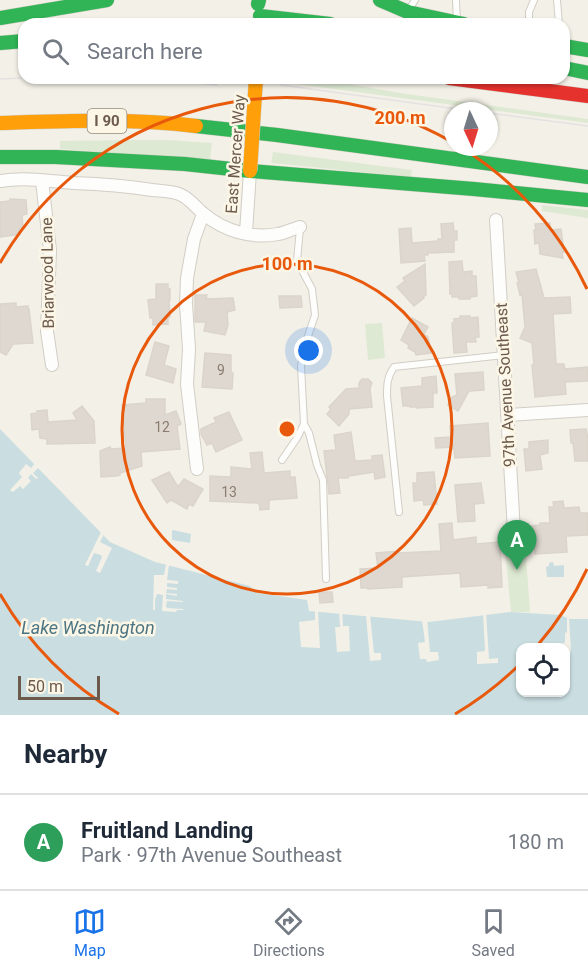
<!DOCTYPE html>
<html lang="en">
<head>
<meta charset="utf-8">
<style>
  :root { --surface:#fff; --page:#f2f2f3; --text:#1f2937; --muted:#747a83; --line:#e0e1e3; --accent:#1a73e8 }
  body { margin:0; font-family:Roboto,sans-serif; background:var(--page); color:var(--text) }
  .controls { position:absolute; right:18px; bottom:18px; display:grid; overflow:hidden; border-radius:12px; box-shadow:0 2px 4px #0004 }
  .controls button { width:54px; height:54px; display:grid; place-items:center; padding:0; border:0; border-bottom:2px solid var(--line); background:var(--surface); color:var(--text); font:30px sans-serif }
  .compass { position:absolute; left:444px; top:102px; width:54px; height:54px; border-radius:50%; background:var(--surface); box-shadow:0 2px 4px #0004; rotate:176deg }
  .scale { position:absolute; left:18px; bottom:15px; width:82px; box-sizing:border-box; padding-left:6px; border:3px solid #6c5a4c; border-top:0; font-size:16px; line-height:21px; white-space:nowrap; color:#6c5a4c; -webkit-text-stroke:4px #fcf6e7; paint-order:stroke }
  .you { position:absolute; left:309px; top:351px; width:21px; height:21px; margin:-15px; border:4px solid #fff; border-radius:50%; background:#1a73e8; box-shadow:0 0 0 9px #1a73e833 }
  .badge { display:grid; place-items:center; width:39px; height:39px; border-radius:50%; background:var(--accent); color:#fff; font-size:20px; font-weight:700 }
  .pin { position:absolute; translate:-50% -50px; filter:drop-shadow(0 2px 3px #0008) }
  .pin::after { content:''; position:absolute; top:32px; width:21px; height:18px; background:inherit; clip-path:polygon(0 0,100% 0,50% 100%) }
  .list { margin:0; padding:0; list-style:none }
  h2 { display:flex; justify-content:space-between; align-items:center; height:78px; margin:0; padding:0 24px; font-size:26px }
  h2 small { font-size:20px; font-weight:400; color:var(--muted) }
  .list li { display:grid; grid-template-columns:39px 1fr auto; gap:18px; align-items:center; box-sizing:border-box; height:96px; padding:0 24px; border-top:2px solid var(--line) }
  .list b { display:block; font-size:22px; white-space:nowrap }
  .list p { margin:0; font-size:20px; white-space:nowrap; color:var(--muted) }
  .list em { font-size:20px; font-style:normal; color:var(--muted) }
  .icon { flex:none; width:33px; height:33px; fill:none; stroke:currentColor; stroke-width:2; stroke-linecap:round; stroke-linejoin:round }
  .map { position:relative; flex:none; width:588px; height:715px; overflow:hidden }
  .search { position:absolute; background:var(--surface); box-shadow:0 2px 4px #0004; left:18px; right:18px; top:18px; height:66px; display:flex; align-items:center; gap:15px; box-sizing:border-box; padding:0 21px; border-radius:18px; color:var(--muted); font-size:22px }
  .sheet { height:174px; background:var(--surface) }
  nav { display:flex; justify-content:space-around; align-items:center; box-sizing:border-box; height:84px; border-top:2px solid var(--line); background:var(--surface); font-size:16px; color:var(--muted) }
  nav a { display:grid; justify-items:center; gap:3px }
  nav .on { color:var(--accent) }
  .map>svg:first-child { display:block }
  .green { fill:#dee9d3 }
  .water { fill:#cadee1; fill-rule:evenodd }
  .pier { fill:#f3f0e7 }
  .building { fill:#dfd8d0; stroke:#dbd4ca; stroke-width:1.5 }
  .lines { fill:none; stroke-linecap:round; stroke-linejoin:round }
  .lane-casing { stroke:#d2cdc6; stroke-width:8 }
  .street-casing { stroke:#d2cdc6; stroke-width:14 }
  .fast-casing { stroke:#d2cdc6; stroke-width:15 }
  .slow-casing { stroke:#d2cdc6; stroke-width:15 }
  .jam-casing { stroke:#d2cdc6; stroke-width:15 }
  .lane { stroke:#fdfdfb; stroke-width:6 }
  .street { stroke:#fdfdfb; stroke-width:12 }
  .fast { stroke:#30b455; stroke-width:14 }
  .slow { stroke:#ff9f0a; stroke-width:14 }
  .jam { stroke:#e5322d; stroke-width:14 }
  .tram { stroke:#e3e1e2; stroke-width:1.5 }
  .slow-bridge-casing { stroke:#d2cdc6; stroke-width:15; stroke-linecap:butt }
  .slow-bridge { stroke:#ff9f0a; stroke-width:14 }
  .ring { fill:none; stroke:#e8590c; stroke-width:3 }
  .labels { text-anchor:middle; stroke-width:5; stroke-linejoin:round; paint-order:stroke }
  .number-label { font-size:14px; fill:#8a7c6f }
  .shield { fill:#fcf6e7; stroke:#97897a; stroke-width:1.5 }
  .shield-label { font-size:15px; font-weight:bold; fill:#6c5a4c }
  .street-label { font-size:16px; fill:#6c5a4c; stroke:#fcf6e7 }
  .water-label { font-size:18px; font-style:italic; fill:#4c7583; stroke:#fcf6e7 }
  .centre { fill:#e8590c; stroke:#fcf6e7; stroke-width:3 }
  .ring-label { font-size:18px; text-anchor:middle; font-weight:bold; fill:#e8590c; stroke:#fcf6e7; stroke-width:5; stroke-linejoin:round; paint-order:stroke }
</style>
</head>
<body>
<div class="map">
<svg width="588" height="715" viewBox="0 0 588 715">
  <rect width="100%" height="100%" fill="#f3f0e7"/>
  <!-- green -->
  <path class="green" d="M283 78H315L400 93 588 119V123L282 82Z
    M134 140H168L212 143 210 160 60 149V141Z
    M273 152 412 170 411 177 271 163Z
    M542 205 588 210V218L542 211Z
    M382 323 385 358 368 360 365 324Z
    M524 527 530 612H511L503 528 513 529Z"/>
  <!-- water -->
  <path class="water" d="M0 429 110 542 155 562 250 586 257 593 307 600 309 611 429 622 511 612 560 615 570 619H588V715H0ZM520 648H566V692H520Z
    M173 530 191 534 190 543 172 540V531Z
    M553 562 554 566 564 565V577H547L546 567 549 566V563Z"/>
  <!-- pier -->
  <path class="pier" d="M36 462 40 466 33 473 38 478 36 479 31 474 28 478 31 481 23 489 20 486 13 492 10 490 22 477 19 473 26 464 31 468Z
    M102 530 105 532 100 542 112 548 100 573 96 571 102 557 101 555 94 553 88 566 85 565Z
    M166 564 169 565 167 580 178 581V584L167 583V587L177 588V590L167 589 166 593 177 594V596L166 594V599L183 601V602L167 601 166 606 167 608 183 609 184 610H177L176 612 162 611 163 595 157 594 155 600V610H153L154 575H164Z
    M315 610H318L320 648 301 647 299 622 315 620Z
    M339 610H342L343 626H349L350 651 337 652 335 627H340Z
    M486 612 489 659 498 658V663L477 664V652L485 651 483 613Z
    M370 614 374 653H381V660L370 661 366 615Z
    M567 618H569L571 651 569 654V669H566V648L564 647H552V644L564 643 565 642V633L567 632Z
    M427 619 430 652H438L439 660 427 662 426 659H420L418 643 425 642 422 620Z"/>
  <!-- building -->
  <path class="building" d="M10 199 26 200 27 214 22 215 23 228H20V234L0 237V202L10 201Z
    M453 223 454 231H457V240H454V252L428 253V255H424L425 261 401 263 399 229 411 228 412 243 438 241V239H442L441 224Z
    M550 223V230L561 229 564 252 562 253 563 258 540 254 539 243 535 244 534 230H536L535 224Z
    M462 261 463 272 472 271V276H476L477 296 470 297V299H459V297H452V294H450L449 262Z
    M425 264 426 295 423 297 424 298 414 306 397 287 405 281 403 278Z
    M536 269 544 298 570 297 571 313 553 314 556 364H564L565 369 588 367V381L565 382 566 394 535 397 532 365H534L532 343 520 338 525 327 522 294 520 295 517 283H519L516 272Z
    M156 284H168V290L170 289V300H169L170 317H168V324L153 325V318H150L148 300 156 299Z
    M195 295H207L206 299 233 298 235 310 227 312 228 325 225 335 204 331 206 322H195Z
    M279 296H301L302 307 280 308Z
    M16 303V307L28 306V309H29L33 343 13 344 6 355 0 352V304Z
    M460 316H470V318L478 317 479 337H475L476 342H466L467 352 454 353 452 323H454V319L461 318Z
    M412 318 428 327 424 334 428 337 431 353 416 355 415 352 408 348 409 345 401 340Z
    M155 342 169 346 164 365 176 369 173 383 146 375Z
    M205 353 231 355V373H233L232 389 202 387Z
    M483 372 484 390 469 391 458 411 448 405 452 397 457 395 455 374Z
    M436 376 437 393H433V407L417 408V407H410L409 406H403L401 388 422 386V378Z
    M362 379H368L372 383 370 388 372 407 349 409V414L339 426 327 414 331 409 329 407 346 389 359 388V383Z
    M146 399H165V415L176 411 181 424 177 426 180 449 141 452 142 466 120 473V475L116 476 101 477 100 451 110 447 111 449 126 448 122 405 146 403Z
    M82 406 94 421 95 443 47 444V439L40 438 39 429 32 430 31 414 37 413V411L47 410 48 422 77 420 73 413Z
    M229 412 242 440 216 452 212 443 207 445 201 434V429L216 422 214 418Z
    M488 423 490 456 455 458 454 449H452V447L436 448 435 438 451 437 450 426Z
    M586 429 588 438V461H575L573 443H571L570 430Z
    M351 432 355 461 372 460V456L382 455 385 477 375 479 374 472 349 476 348 478H338L340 493 329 494 324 451 336 450 334 435Z
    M548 440V453L540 455 542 469 526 471 524 449H529V442Z
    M262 452 264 473 290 471V477H295L297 498 269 500V509L260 510 259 503 210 501V476L231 477V467L252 469 250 453Z
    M169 472 178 487 184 479 203 489 193 506 189 504 187 509 171 500 167 503 152 480Z
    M434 472 437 504 424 505 423 500 414 501 413 483H417V473Z
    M481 483 484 503 474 504 475 521 458 522 455 485Z
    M563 501 564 508 579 507 580 513H588V535L566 536 567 552 535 554 532 526 540 525V523H550L549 507H554L553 502Z
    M452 523 453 540 476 537V544L500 542 502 587 488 588V585L461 587 460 573 402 577V587L368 589V588H361L360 569 378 568 376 553 399 551V553L441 551 439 524Z
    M319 592H332L333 602 320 603Z"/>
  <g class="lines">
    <defs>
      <path id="lane" d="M456 0 457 22
        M557 0 559 24
        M408 11 415 0
        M529 24V12L534 0
        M304 424 309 433 317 465 323 480 326 579
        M282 460 297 438 304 424 301 366 306 342 315 315 312 289 297 261 300 228
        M399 512 387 396C387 385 387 377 394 367L504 355"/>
      <path id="street" d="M0 181C24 177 50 181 74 183 100 184 126 186 152 190 161 191 171 191 179 194 190 198 196 208 204 214 224 231 252 239 278 234 285 233 292 229 300 227
        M42 181 50 250 47 331 52 365
        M496 220 515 549
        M246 233 250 171
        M507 415 588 410
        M197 469 187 384 189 349 186 304 187 278 194 239 203 214"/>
      <path id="fast" d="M380 0 408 12 464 24
        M258 4 259 0
        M260 16 330 24
        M0 18 107 0
        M0 43 24 41
        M564 46 588 50
        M564 68 588 73
        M196 126 277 135 588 177
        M0 157H56L185 164 250 171 474 189 588 200"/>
      <path id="slow" d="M0 123C65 121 131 118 196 126"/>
      <path id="jam" d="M449 78 588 96"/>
    </defs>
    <!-- lane casing -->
    <use href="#lane" class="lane-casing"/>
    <!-- street casing -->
    <use href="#street" class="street-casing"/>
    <!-- fast casing -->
    <use href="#fast" class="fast-casing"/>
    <!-- slow casing -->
    <use href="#slow" class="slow-casing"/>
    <!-- jam casing -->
    <use href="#jam" class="jam-casing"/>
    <!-- lane -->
    <use href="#lane" class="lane"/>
    <!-- street -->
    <use href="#street" class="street"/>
    <!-- fast -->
    <use href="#fast" class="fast"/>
    <!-- slow -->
    <use href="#slow" class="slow"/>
    <!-- jam -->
    <use href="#jam" class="jam"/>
    <!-- tram -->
    <path class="tram" d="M151 78 217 85
      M0 79 24 78
      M281 85 472 111
      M489 113 588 126"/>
    <defs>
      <path id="slow-bridge" d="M250 171 256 78"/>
    </defs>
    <!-- slow-bridge casing -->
    <use href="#slow-bridge" class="slow-bridge-casing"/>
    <!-- slow-bridge -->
    <use href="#slow-bridge" class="slow-bridge"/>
  </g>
  <!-- distance rings -->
  <g class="ring">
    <circle cx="287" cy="429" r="165"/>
    <path d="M587 569A331 331 0 0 1 537 646M519 665A331 331 0 0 1 455 714M119 714A331 331 0 0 1 0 594M0 263A331 331 0 0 1 452 142M462 148A331 331 0 0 1 587 289"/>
  </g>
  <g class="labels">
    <!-- number labels -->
    <g class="number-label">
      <text x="221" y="375">9</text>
      <text x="162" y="432">12</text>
      <text x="229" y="497">13</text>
    </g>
    <!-- shield labels -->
    <rect class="shield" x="87.5" y="109" width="39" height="24" rx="4.5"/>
    <g class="shield-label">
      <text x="107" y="126">I 90</text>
    </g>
    <!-- street labels -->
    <g class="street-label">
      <text transform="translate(235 154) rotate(-86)" y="6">East Mercer Way</text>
      <text transform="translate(47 273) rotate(-91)" y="6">Briarwood Lane</text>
      <text transform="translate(505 385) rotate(-93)" y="6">97th Avenue Southeast</text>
    </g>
    <!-- water labels -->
    <g class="water-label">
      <text x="88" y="634">Lake Washington</text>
    </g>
  </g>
  <circle cx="287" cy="429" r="9" class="centre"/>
  <g class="ring-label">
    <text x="400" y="124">200 m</text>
    <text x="287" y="270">100 m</text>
  </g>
</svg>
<div class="controls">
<button><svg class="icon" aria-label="locate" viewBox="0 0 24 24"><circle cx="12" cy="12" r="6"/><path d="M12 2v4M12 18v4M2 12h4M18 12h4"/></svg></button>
</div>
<svg class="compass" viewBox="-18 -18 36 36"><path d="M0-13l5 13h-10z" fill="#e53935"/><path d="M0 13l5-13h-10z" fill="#747a83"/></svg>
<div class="scale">50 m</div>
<div class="you"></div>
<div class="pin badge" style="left:517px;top:570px;background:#2e9e5b">A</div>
<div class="search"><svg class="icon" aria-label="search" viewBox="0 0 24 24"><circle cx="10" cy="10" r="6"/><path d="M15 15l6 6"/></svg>Search here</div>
</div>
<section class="sheet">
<h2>Nearby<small></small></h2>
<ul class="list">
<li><span class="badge" style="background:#2e9e5b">A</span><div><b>Fruitland Landing</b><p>Park · 97th Avenue Southeast</p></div><em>180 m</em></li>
</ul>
</section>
<nav>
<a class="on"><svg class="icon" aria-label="map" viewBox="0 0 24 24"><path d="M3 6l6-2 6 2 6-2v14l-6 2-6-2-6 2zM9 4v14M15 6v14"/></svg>Map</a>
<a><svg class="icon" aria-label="directions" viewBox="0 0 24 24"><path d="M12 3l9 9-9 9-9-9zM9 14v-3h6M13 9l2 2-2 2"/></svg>Directions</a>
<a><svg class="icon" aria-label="saved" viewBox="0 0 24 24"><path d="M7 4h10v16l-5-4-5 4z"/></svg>Saved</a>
</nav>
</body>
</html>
